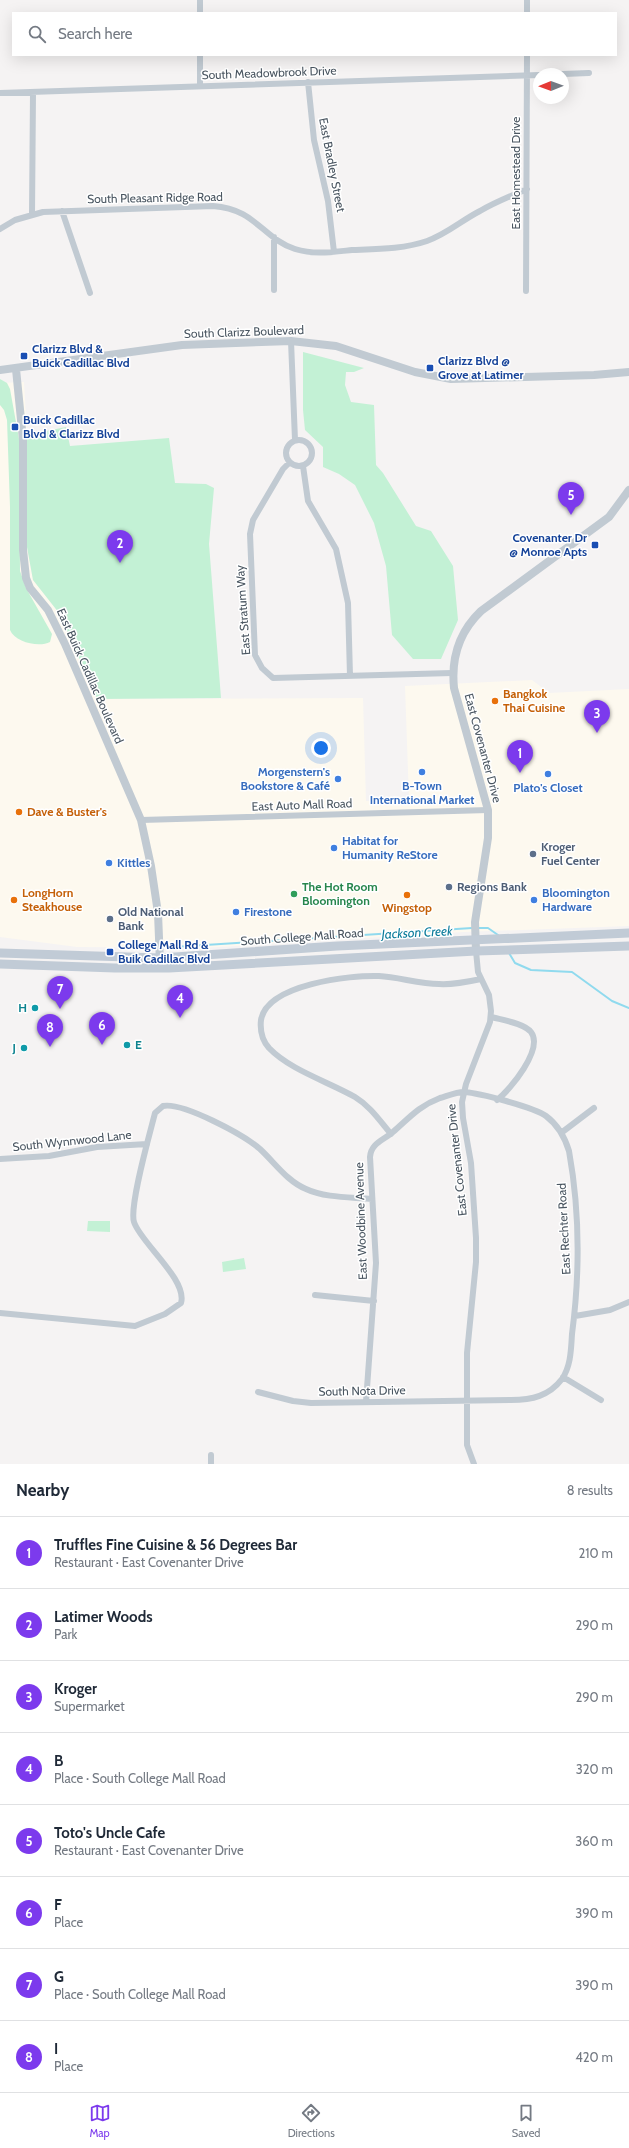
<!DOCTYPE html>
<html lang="en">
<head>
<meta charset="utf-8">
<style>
  :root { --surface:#fff; --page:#f2f2f3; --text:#1f2937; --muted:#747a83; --line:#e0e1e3; --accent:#7c3aed }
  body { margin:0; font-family:Cabin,sans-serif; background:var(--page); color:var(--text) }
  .compass { position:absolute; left:533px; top:68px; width:36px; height:36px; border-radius:50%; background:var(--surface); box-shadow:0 4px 16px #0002; rotate:269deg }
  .you { position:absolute; left:321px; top:748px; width:14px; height:14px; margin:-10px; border:3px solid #fff; border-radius:50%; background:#1a73e8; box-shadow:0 0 0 6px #1a73e833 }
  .badge { display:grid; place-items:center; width:26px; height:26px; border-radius:50%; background:var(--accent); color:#fff; font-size:13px; font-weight:700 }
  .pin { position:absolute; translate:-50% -33px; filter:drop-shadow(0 1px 2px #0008) }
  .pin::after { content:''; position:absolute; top:21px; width:14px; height:12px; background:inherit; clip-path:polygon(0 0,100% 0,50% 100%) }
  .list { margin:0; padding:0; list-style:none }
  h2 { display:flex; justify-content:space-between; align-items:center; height:52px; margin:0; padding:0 16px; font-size:17px }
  h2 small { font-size:13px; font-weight:400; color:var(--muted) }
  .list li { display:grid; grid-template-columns:26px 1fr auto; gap:12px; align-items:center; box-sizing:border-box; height:72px; padding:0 16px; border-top:1px solid var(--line) }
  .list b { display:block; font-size:15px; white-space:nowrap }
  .list p { margin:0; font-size:13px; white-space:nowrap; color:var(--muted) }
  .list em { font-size:13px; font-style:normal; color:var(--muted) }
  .icon { flex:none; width:22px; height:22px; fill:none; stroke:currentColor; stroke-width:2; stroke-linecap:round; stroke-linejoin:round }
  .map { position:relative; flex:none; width:629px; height:1464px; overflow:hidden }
  .search { position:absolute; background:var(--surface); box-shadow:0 4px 16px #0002; left:12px; right:12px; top:12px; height:44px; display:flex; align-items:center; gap:10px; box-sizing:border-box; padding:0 14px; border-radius:0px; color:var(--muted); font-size:15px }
  .sheet { height:628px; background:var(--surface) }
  nav { display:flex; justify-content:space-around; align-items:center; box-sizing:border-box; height:56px; border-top:1px solid var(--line); background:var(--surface); font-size:11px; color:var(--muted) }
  nav a { display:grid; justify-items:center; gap:2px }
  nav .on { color:var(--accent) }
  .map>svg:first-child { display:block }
  .commercial { fill:#fdf9ef }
  .green { fill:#c3f1d5 }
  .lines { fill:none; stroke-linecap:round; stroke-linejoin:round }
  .stream { stroke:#90daee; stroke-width:2 }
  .minor { stroke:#c1cad2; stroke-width:6 }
  .tertiary { stroke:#c1cad2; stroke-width:8 }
  .secondary { stroke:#c1cbd6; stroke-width:9 }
  .transit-dot { fill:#1a4fb4; stroke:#fff; stroke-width:1.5 }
  .food-dot { fill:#e8710a; stroke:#fff; stroke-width:1.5 }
  .shop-dot { fill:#3f7fe0; stroke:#fff; stroke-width:1.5 }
  .service-dot { fill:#5c6f8a; stroke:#fff; stroke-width:1.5 }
  .leisure-dot { fill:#2e9e5b; stroke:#fff; stroke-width:1.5 }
  .culture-dot { fill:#0f9aa8; stroke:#fff; stroke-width:1.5 }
  .labels { text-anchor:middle; stroke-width:3; stroke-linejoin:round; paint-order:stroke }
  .street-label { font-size:12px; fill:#4a5661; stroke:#fff }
  .transit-label { font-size:12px; font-weight:bold; fill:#164399; stroke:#fff; text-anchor:start }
  .food-label { font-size:12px; font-weight:bold; fill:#c56008; stroke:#fff; text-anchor:start }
  .shop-label { font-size:12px; font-weight:bold; fill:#366cbe; stroke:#fff; text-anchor:start }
  .service-label { font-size:12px; font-weight:bold; fill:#4e5e75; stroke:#fff; text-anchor:start }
  .leisure-label { font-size:12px; font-weight:bold; fill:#27864d; stroke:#fff; text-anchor:start }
  .culture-label { font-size:12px; font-weight:bold; fill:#0d838f; stroke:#fff; text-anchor:end }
  .water-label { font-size:13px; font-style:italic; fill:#0c7c9b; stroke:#fff }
</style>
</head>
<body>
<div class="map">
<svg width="629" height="1464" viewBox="0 0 629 1464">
  <rect width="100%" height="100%" fill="#f5f3f3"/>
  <!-- commercial -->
  <path class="commercial" d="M24 382 27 435V547L33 580 59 613 97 699 363 698 366 801 409 800 405 686 532 680 549 693 629 689V926L464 932 202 948 77 947 0 937V383Z"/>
  <!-- green -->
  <path class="green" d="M303 352 364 368 354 372H346L345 385 351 402 374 405 376 465 383 473 416 526 431 531 453 566 458 620 441 659H413L392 635 386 566 374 523 355 485 339 474 323 467V447L305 430 303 410Z
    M0 379 7 383 10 389 19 439 20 571 26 588 52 634 50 642C39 648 15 642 10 630V507L7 420 4 410 0 405Z
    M66 427 70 446 169 438 175 483 206 484 214 488 209 544 221 698 97 699 59 613 33 580 27 547V435Z
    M88 1221H110V1232L87 1231Z
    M244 1258 246 1269 223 1272 222 1262Z"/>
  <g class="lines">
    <!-- stream -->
    <path class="stream" d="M477 928H488L498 935
      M174 947 472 928
      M509 953 515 963 531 970 572 972 612 1001 629 1008"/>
    <!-- minor -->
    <path class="minor" d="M200 13V0
      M527 13V0
      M563 74 589 73
      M308 82 314 140 328 201 334 252
      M200 86V55
      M0 93 539 75
      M62 211 90 293
      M32 214 33 93
      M0 229 15 220 43 212 213 206C256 209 262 238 295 249 314 255 333 252 352 250 377 249 404 249 427 241 447 234 462 220 480 211 495 202 511 196 527 189
      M274 290V237
      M526 291 527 55
      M291 341 295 440
      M286 453a13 13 0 1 1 26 0a13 13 0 1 1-26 0Z
      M290 462 283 469 253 520 250 534 255 655 262 668 273 678 452 673
      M303 466 308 501 336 549 348 603 350 676
      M141 820 488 810
      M491 1017C502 1020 524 1023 531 1032 544 1049 510 1090 497 1100
      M561 1133 594 1108
      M391 1134C380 1121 370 1106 355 1097 329 1082 290 1070 269 1048 262 1040 260 1029 261 1020 267 984 351 975 379 976 399 977 419 984 439 984 453 985 467 982 481 979
      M0 1159 49 1156 97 1147 147 1144
      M315 1295 374 1301
      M0 1313 135 1326 165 1314 181 1303C188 1280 140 1242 134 1222 129 1206 150 1133 155 1113L163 1106C183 1102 244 1135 260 1149 275 1163 287 1181 306 1189 325 1198 351 1197 372 1199
      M575 1316 610 1310 629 1302
      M563 1377 601 1400
      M258 1392 293 1401 311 1403 511 1400C532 1400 549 1396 562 1379 571 1366 571 1349 572 1334 580 1273 580 1212 569 1151 565 1138 558 1125 546 1116 534 1107 479 1093 464 1092 456 1092 447 1096 440 1098 419 1106 410 1117 393 1132 384 1140 371 1143 370 1157L376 1263 366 1402
      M211 1455V1464
      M474 1464 467 1445V1353L476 1262V1238L471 1163 463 1118 462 1102 466 1084 490 1022 491 1011 489 995 478 972 476 951"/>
    <!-- tertiary -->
    <path class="tertiary" d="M16 369 23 440V550L26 578 30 588 48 610 65 644 141 820 151 866 158 913 160 963
      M0 370 182 345 291 341 336 346 415 372 451 379 594 375 629 372
      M476 951 475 922 488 838V810L454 688C451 658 459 632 481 611L609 517 629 490"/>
    <!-- secondary -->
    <path class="secondary" d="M0 953 160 958 337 946 629 933
      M0 964 115 968H169L476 951 629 946"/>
  </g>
  <!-- markers -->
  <g class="transit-dot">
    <rect x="20" y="352" width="8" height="8" rx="2"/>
    <rect x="426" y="364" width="8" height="8" rx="2"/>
    <rect x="11" y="423" width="8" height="8" rx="2"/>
    <rect x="591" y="541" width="8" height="8" rx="2"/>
    <rect x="106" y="948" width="8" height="8" rx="2"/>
  </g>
  <g class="food-dot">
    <circle cx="495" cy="701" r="4"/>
    <circle cx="19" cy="812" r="4"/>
    <circle cx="407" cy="895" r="4"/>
    <circle cx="14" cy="900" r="4"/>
  </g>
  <g class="shop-dot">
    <circle cx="422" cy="772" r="4"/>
    <circle cx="548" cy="774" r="4"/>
    <circle cx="338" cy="779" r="4"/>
    <circle cx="334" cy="848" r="4"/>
    <circle cx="109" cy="863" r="4"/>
    <circle cx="534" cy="900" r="4"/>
    <circle cx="236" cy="912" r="4"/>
  </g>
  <g class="service-dot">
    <circle cx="533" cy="854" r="4"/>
    <circle cx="449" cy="887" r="4"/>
    <circle cx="110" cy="919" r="4"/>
  </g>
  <circle class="leisure-dot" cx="294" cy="894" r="4"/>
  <g class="culture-dot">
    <circle cx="35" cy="1008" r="4"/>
    <circle cx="127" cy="1045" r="4"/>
    <circle cx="24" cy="1048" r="4"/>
  </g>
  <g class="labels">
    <!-- street labels -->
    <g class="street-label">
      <text transform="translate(269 73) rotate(-2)" y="4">South Meadowbrook Drive</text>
      <text transform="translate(332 165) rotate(79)" y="4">East Bradley Street</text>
      <text transform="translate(516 173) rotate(-90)" y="4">East Homestead Drive</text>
      <text transform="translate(155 198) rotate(-1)" y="4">South Pleasant Ridge Road</text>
      <text transform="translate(244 332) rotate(-2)" y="4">South Clarizz Boulevard</text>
      <text transform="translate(243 610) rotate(-94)" y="4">East Stratum Way</text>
      <text transform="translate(90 676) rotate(66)" y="4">East Buick Cadillac Boulevard</text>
      <text transform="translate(483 748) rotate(75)" y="4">East Covenanter Drive</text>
      <text transform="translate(302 805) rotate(-2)" y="4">East Auto Mall Road</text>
      <text transform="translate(302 937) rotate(-4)" y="4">South College Mall Road</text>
      <text transform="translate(72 1141) rotate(-6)" y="4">South Wynnwood Lane</text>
      <text transform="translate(457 1160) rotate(-96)" y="4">East Covenanter Drive</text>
      <text transform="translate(361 1221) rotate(-92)" y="4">East Woodbine Avenue</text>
      <text transform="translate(564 1229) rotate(-93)" y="4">East Rechter Road</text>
      <text transform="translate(362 1391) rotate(-1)" y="4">South Nota Drive</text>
    </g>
    <!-- transit labels -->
    <g class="transit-label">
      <text x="32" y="353">Clarizz Blvd &amp;<tspan x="32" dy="14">Buick Cadillac Blvd</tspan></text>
      <text x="438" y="365">Clarizz Blvd @<tspan x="438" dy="14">Grove at Latimer</tspan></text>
      <text x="23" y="424">Buick Cadillac<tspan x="23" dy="14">Blvd &amp; Clarizz Blvd</tspan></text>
      <text x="587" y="542" text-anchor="end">Covenanter Dr<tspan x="587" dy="14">@ Monroe Apts</tspan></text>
      <text x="118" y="949">College Mall Rd &amp;<tspan x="118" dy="14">Buik Cadillac Blvd</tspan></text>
    </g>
    <!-- food labels -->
    <g class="food-label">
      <text x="503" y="698">Bangkok<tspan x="503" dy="14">Thai Cuisine</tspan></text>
      <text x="27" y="816">Dave &amp; Buster's</text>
      <text x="22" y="897">LongHorn<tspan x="22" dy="14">Steakhouse</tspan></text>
      <text x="407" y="912" text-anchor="middle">Wingstop</text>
    </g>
    <!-- shop labels -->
    <g class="shop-label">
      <text x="330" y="776" text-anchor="end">Morgenstern's<tspan x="330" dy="14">Bookstore &amp; Café</tspan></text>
      <text x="422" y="790" text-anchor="middle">B-Town<tspan x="422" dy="14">International Market</tspan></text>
      <text x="548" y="792" text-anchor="middle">Plato's Closet</text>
      <text x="342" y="845">Habitat for<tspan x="342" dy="14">Humanity ReStore</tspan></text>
      <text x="117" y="867">Kittles</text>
      <text x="542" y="897">Bloomington<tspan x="542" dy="14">Hardware</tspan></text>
      <text x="244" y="916">Firestone</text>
    </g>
    <!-- service labels -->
    <g class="service-label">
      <text x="541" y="851">Kroger<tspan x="541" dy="14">Fuel Center</tspan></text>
      <text x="457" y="891">Regions Bank</text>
      <text x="118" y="916">Old National<tspan x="118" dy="14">Bank</tspan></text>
    </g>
    <!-- leisure labels -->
    <g class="leisure-label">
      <text x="302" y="891">The Hot Room<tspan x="302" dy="14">Bloomington</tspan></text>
    </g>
    <!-- culture labels -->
    <g class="culture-label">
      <text x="27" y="1012">H</text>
      <text x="135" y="1049" text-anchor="start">E</text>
      <text x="16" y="1052">J</text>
    </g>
    <!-- water labels -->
    <g class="water-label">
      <text transform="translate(417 932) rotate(-3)" y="5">Jackson Creek</text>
    </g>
  </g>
</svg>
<svg class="compass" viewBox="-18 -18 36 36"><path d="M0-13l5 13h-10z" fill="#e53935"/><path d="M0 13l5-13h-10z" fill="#747a83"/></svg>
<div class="you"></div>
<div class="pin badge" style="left:520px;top:773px">1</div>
<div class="pin badge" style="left:120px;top:563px">2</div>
<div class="pin badge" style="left:597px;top:733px">3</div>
<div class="pin badge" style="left:180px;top:1018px">4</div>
<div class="pin badge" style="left:571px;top:515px">5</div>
<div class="pin badge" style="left:102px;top:1045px">6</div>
<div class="pin badge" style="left:60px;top:1009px">7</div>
<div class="pin badge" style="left:50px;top:1047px">8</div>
<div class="search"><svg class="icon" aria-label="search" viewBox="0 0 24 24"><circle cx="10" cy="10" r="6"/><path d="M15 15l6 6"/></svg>Search here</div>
</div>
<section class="sheet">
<h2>Nearby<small>8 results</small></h2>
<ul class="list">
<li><span class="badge">1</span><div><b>Truffles Fine Cuisine &amp; 56 Degrees Bar</b><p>Restaurant · East Covenanter Drive</p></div><em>210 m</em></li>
<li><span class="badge">2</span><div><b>Latimer Woods</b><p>Park</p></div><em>290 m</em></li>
<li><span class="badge">3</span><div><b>Kroger</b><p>Supermarket</p></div><em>290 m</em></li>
<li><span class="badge">4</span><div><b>B</b><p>Place · South College Mall Road</p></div><em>320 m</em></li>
<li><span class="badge">5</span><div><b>Toto's Uncle Cafe</b><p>Restaurant · East Covenanter Drive</p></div><em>360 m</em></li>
<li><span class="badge">6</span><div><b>F</b><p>Place</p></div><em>390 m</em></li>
<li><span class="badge">7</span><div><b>G</b><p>Place · South College Mall Road</p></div><em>390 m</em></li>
<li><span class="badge">8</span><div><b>I</b><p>Place</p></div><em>420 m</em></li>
</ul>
</section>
<nav>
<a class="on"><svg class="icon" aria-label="map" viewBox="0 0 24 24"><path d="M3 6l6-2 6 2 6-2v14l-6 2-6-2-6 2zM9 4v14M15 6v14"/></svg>Map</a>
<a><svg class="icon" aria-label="directions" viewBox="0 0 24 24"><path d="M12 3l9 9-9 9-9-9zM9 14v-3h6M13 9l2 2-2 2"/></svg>Directions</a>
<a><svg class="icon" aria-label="saved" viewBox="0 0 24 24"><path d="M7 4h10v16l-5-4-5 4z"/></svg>Saved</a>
</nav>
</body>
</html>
